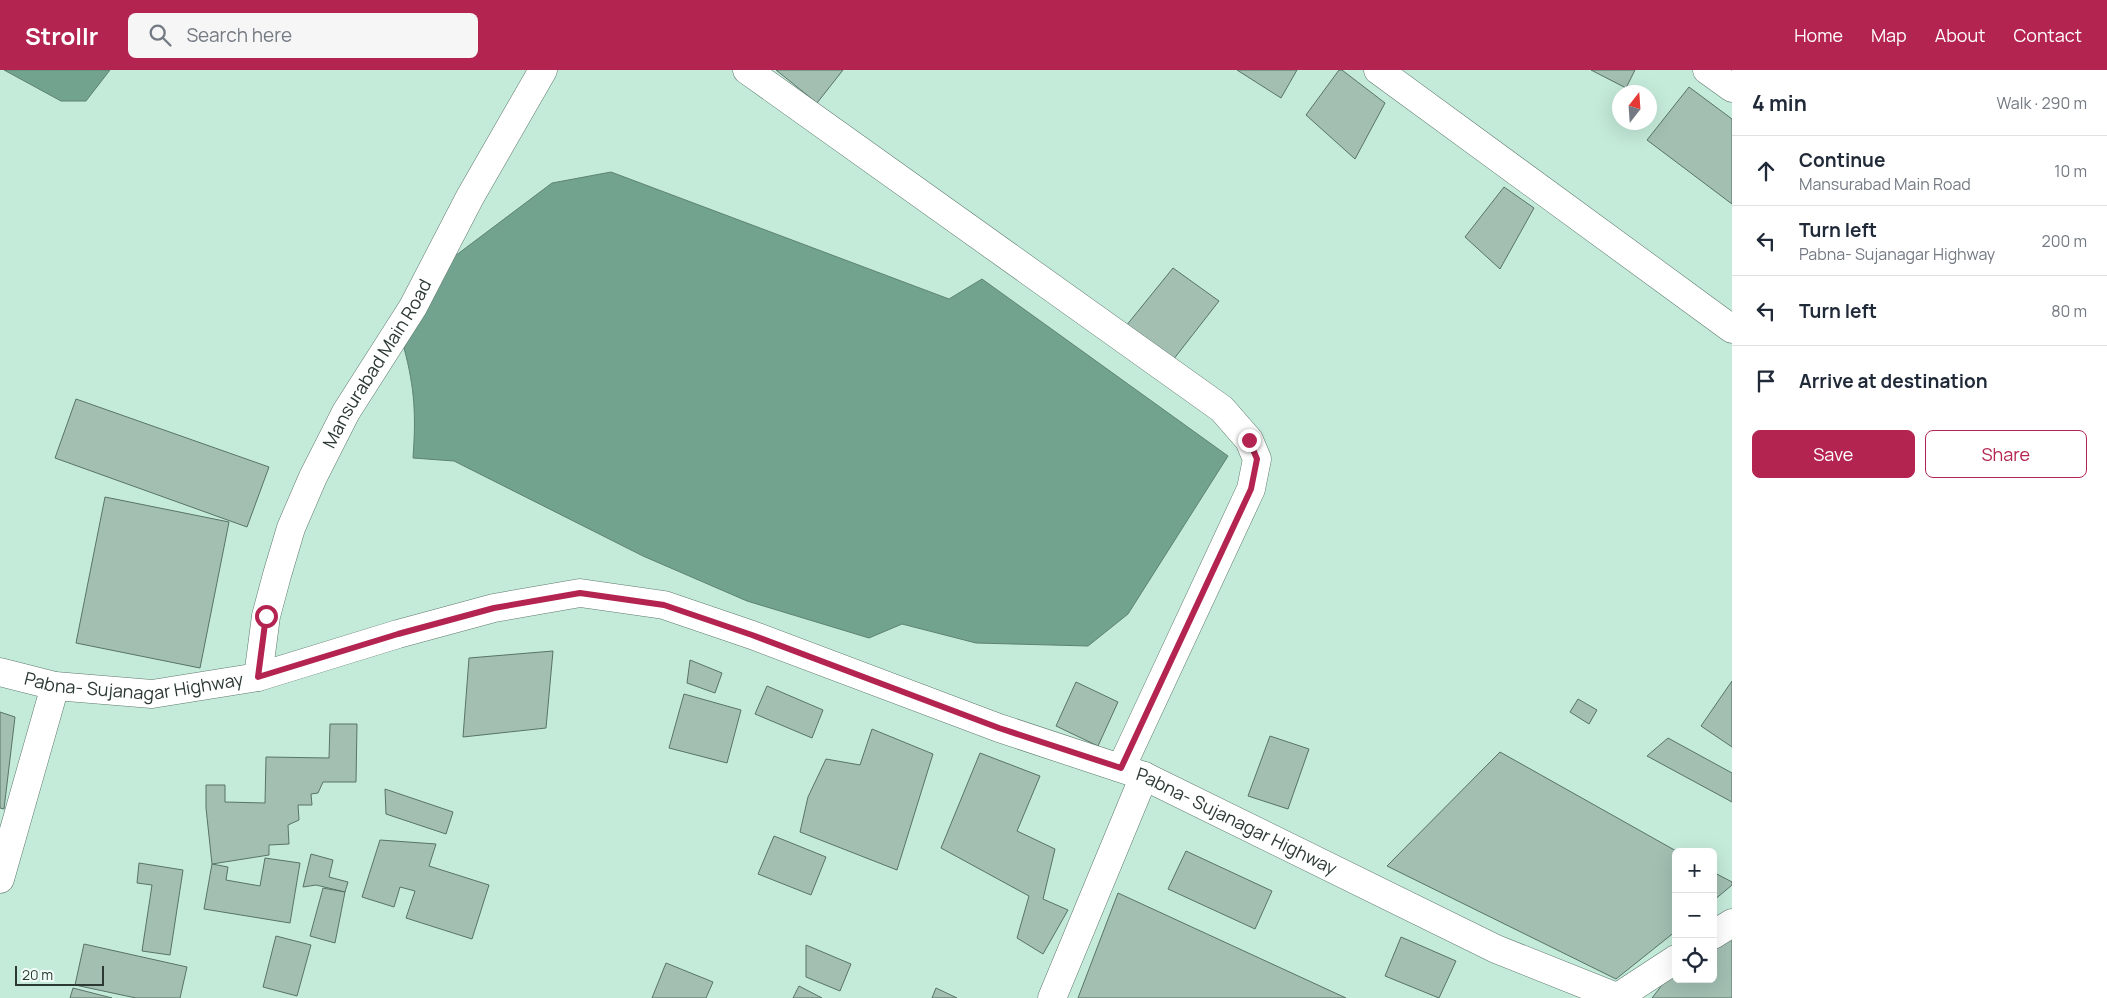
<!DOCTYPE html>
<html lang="en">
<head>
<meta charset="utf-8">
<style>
  :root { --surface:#fff; --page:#f6f6f7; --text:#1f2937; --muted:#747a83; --line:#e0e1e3; --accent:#b42450 }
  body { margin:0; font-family:Manrope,sans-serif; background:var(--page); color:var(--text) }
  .controls { position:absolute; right:15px; bottom:15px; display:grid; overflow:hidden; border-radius:8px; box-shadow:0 5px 20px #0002 }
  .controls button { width:45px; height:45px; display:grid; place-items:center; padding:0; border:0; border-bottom:1px solid var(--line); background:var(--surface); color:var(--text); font:25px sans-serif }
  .compass { position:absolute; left:1612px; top:15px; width:45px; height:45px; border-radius:50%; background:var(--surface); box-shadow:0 5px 20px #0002; rotate:17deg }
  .scale { position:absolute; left:15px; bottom:12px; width:89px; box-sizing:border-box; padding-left:5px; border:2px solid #2c3933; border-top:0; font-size:14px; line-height:18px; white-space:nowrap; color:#2c3933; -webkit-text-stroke:4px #f1fef8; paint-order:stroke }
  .stop { position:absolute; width:15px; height:15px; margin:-11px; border:4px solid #b42450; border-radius:50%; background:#fff }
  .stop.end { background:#b42450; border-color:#fff; box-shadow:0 1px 5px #0008 }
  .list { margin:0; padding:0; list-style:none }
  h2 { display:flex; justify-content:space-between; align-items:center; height:65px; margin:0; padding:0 20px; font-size:21px }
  h2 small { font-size:16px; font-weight:400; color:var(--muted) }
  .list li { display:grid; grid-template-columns:32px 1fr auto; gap:15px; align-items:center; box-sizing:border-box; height:70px; padding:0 20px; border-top:1px solid var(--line) }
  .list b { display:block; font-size:19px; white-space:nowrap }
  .list p { margin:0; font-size:16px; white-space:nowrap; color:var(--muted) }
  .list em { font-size:16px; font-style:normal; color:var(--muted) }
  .actions { display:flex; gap:10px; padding:15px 20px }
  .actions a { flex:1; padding:11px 0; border:1px solid var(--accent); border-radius:8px; text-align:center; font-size:18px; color:var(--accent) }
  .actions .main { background:var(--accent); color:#fff }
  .icon { flex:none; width:28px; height:28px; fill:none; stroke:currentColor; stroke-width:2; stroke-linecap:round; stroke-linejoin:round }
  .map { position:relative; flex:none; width:1732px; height:928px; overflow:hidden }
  header { display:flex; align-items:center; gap:30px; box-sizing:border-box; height:70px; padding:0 25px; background:var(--accent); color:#fff }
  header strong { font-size:24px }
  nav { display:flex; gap:28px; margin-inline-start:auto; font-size:18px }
  .search { width:350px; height:45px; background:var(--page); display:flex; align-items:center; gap:12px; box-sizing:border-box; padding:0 18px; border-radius:8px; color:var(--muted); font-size:19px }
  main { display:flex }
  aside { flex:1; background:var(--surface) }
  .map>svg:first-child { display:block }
  .built { fill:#c4ead9; fill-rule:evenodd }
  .water { fill:#72a38e; stroke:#5d8373 }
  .building { fill:#a2bfb2; stroke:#587467 }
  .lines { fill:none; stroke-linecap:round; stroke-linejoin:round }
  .minor-casing { stroke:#5e7a6d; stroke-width:29 }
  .major-casing { stroke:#5e7a6d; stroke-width:29 }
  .minor { stroke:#fff; stroke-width:28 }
  .major { stroke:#fff; stroke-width:28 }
  .route { stroke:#b42450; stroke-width:6 }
  .labels { text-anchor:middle; stroke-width:4.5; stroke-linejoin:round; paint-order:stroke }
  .street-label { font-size:18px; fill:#2c3933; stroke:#f1fef8 }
</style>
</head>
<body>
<header>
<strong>Strollr</strong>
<div class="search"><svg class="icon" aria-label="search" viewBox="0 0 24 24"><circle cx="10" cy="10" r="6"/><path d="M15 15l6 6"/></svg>Search here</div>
<nav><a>Home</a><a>Map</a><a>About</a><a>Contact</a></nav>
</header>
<main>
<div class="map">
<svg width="1732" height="928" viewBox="0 0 1732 928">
  <rect width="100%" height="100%" fill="#d6f5e7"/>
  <!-- built -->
  <path class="built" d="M0 0H1732V928H0ZM1620 22H1650V52H1620ZM1676 782H1713V909H1676Z"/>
  <!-- water -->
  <path class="water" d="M4 0H110L86 31H61Z
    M611 102 949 229 982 209 1228 386 1128 544 1088 576 976 573 902 554 869 568 747 531 643 486 454 391 413 388C416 346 415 319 404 278L451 189 552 113Z"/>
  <!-- building -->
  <path class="building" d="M776 0H843L817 33Z
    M1237 0H1297L1281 28Z
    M1339 0H1342L1385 33 1355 89 1306 45Z
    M1591 0H1635L1626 18Z
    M1689 17 1732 49V134L1647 70Z
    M1504 117 1534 138 1500 199 1465 167Z
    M1173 198 1219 231 1173 290 1126 256Z
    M76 329 269 397 247 457 55 388Z
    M105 427 229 452 200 598 76 573Z
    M553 581 546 658 463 667 469 588Z
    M690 590 722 603 715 623 687 613Z
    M1732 611V677L1701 656Z
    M1076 612 1118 632 1098 676 1056 656Z
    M767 616 823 640 812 668 755 644Z
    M684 624 741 640 727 693 669 678Z
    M1578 629 1597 640 1589 654 1570 642Z
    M0 642 15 647 4 739 0 738Z
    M330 654H357L356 712H323L318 723 311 724 312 735H298L299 750 288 755 289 774 269 775V785L212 794 206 738V715H225V732L265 733 266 687 329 688Z
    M872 659 933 684 897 800 800 762 808 727 826 689 860 695Z
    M1270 666 1309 679 1288 739 1248 726Z
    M1668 668 1732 703V732L1647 686Z
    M1500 682 1678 782H1676V861L1616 909 1387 796Z
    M980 683 1040 706 1017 761 1055 779 1043 829 1068 840 1043 884 1017 868 1029 826 941 778Z
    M385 719 453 742 446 764 386 744Z
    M774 766 826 787 811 825 758 804Z
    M380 770 436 774 429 796 489 815 472 869 406 848 415 821 400 817 394 837 362 827Z
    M1186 781 1272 821 1255 859 1168 819Z
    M311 784 333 790 329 807 348 812 345 822 316 815 303 817Z
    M265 788 300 793 290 853 204 839 212 794 228 797 226 810 260 816Z
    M139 793 183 800 170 885 142 881 152 815 137 813Z
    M1713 802 1732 812V815L1713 831Z
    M323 818 345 822 335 873 310 866Z
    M1118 823 1346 928H1078Z
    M1732 865V928H1652L1672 902 1676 899V909H1713V876Z
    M276 866 311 875 297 926 263 917Z
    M1401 867 1456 891 1439 928 1385 906Z
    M84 874 187 897 180 928H136L75 915Z
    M806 875 851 894 840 921 806 907Z
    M666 893 713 912 706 928H652Z
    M799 916 822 928H793Z
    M73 918 112 928H70Z
    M936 918 957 928H932Z"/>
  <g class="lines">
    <defs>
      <g id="minor">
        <path d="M747 0 1222 339 1249 370 1257 389 1251 419 1121 698"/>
        <path d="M1378 0 1732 259"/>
        <path d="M1707 0 1732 18"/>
        <path id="s1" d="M258 607 266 546 277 505 291 458 313 407 346 342 413 237 470 127 543 0"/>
        <path d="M0 809 55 616"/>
        <path d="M1713 865 1732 853"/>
        <path d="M1618 927 1676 889"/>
        <path d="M1052 928 1144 706"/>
      </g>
      <g id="major">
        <path id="s2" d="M0 602 55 616 152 624 258 607 398 564 494 538 580 523 664 535 752 565 999 658 1144 706 1496 879 1619 928"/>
      </g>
    </defs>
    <!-- minor casing -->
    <use href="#minor" class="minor-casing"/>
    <!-- major casing -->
    <use href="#major" class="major-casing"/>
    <!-- minor -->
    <use href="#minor" class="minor"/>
    <!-- major -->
    <use href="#major" class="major"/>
  </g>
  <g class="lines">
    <!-- route -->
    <path class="route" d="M266 546 258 607 398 564 494 538 580 523 664 535 752 565 999 658 1121 698 1251 419 1257 389 1249 370"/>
  </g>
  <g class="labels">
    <!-- street labels -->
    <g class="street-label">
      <text dy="6" stroke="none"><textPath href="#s1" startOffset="339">Mansurabad Main Road</textPath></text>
      <text dy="6" stroke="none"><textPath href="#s2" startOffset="136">Pabna- Sujanagar Highway</textPath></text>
      <text dy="6" stroke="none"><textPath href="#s2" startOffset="1292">Pabna- Sujanagar Highway</textPath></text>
    </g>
  </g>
</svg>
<div class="controls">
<button>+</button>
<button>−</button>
<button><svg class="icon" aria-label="locate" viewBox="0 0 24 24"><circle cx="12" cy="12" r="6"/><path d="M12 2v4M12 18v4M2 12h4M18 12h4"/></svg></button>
</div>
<svg class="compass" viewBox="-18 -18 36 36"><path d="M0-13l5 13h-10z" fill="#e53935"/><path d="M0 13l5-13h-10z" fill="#747a83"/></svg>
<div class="scale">20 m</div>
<div class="stop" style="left:266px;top:546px"></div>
<div class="stop end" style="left:1249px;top:370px"></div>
</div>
<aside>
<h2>4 min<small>Walk · 290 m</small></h2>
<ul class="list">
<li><svg class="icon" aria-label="ahead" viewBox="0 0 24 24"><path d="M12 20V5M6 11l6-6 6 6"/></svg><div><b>Continue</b><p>Mansurabad Main Road</p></div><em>10 m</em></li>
<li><svg class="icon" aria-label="left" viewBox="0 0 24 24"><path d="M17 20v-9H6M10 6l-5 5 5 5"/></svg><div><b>Turn left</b><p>Pabna- Sujanagar Highway</p></div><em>200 m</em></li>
<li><svg class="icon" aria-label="left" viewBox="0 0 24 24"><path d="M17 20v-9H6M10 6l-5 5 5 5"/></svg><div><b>Turn left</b></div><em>80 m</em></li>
<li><svg class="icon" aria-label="arrive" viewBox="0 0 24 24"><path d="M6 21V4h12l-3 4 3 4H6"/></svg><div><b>Arrive at destination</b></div></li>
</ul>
<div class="actions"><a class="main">Save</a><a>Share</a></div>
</aside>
</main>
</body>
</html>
